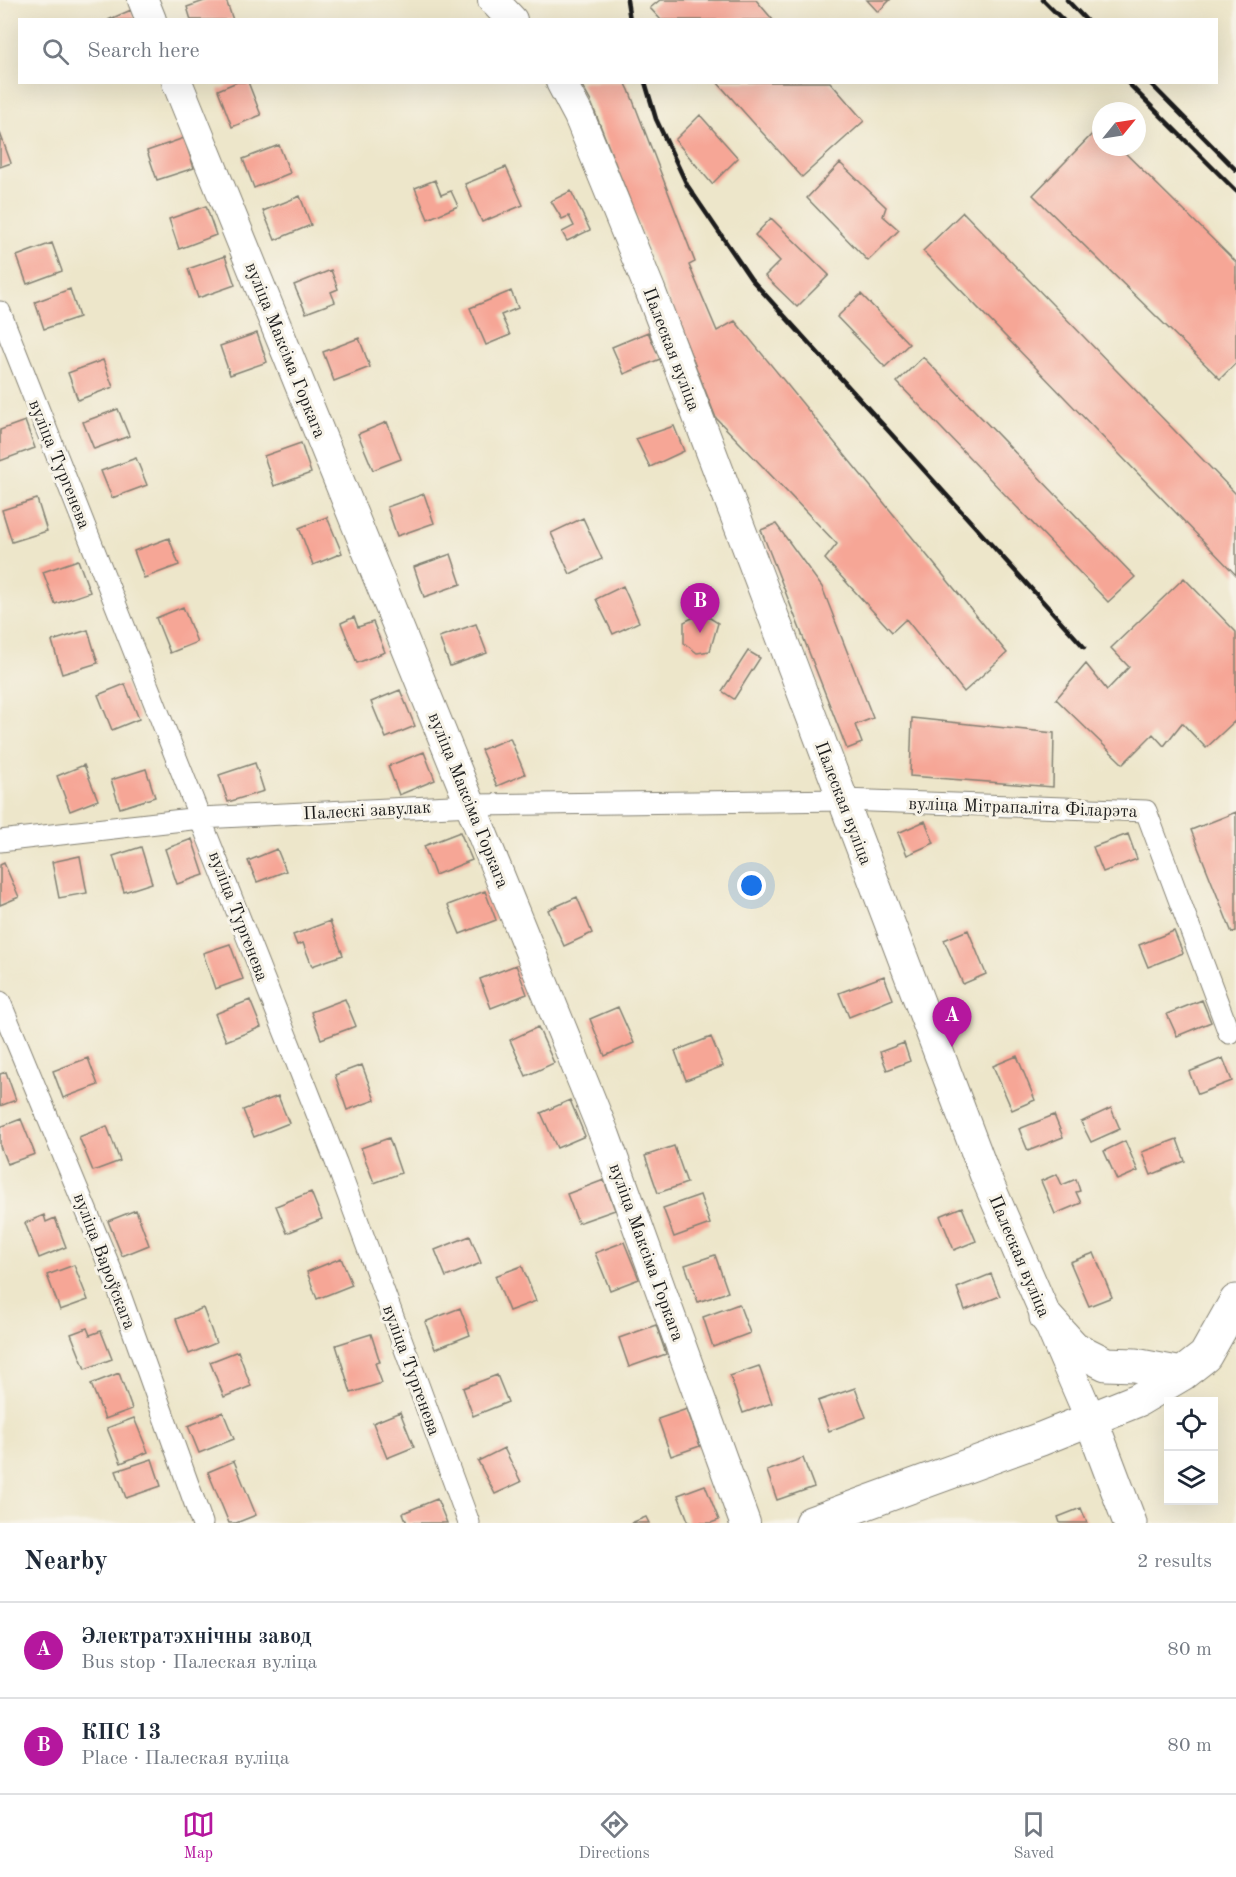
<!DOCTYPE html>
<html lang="en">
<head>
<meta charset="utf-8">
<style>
  :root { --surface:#fff; --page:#f2f2f3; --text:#1f2937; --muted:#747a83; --line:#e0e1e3; --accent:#b5179e }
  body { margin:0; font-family:"Old Standard TT",serif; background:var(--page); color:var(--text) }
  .controls { position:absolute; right:18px; bottom:18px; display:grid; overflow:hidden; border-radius:0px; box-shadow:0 6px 24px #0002 }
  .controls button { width:54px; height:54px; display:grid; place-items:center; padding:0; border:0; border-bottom:2px solid var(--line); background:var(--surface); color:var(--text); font:30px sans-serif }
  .compass { position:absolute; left:1092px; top:102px; width:54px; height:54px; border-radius:50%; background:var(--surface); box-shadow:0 6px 24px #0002; rotate:60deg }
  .you { position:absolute; left:752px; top:886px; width:21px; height:21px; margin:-15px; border:4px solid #fff; border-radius:50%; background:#1a73e8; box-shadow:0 0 0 9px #1a73e833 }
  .badge { display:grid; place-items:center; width:39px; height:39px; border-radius:50%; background:var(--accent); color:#fff; font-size:20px; font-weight:700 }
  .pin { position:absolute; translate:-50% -50px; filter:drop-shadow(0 2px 3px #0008) }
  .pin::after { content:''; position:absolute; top:32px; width:21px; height:18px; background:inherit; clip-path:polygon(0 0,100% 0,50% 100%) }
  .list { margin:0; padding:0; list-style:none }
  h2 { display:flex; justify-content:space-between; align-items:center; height:78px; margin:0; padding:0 24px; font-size:26px }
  h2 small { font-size:20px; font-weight:400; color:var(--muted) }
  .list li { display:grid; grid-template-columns:39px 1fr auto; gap:18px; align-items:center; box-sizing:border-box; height:96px; padding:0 24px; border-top:2px solid var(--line) }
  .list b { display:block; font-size:22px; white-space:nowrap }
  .list p { margin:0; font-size:20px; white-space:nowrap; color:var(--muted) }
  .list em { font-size:20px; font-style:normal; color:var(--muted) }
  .icon { flex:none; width:33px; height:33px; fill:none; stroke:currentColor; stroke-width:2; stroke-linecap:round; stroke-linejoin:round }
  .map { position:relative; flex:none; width:1236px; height:1523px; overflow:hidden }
  .search { position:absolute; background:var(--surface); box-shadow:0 6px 24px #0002; left:18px; right:18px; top:18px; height:66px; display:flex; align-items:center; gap:15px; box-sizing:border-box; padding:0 21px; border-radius:0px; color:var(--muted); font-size:22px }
  .sheet { height:270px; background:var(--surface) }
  nav { display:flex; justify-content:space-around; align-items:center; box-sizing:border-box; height:84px; border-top:2px solid var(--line); background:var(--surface); font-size:16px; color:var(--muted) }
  nav a { display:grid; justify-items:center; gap:3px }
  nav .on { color:var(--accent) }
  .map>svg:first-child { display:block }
  .building { fill:#f6a696 }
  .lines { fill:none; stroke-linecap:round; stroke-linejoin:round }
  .street-casing { stroke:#848173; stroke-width:23 }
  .secondary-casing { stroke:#848173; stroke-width:32 }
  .primary-casing { stroke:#848173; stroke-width:35 }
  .street { stroke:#fff; stroke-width:21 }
  .secondary { stroke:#fff; stroke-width:30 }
  .primary { stroke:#fff; stroke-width:33 }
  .rail { stroke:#1c1c1c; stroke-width:4.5 }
  .labels { text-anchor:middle; stroke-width:6; stroke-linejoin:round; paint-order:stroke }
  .street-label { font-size:18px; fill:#1c1c1c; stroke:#f7f3e8 }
</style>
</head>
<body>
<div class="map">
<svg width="1236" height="1523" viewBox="0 0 1236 1523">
  <rect width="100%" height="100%" fill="#f7f3e8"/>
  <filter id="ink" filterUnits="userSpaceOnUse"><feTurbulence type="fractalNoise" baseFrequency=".0167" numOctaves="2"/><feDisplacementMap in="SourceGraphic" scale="12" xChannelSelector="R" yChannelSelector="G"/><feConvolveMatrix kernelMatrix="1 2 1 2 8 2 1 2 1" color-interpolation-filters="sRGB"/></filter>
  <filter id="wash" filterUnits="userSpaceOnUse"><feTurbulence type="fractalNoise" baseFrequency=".008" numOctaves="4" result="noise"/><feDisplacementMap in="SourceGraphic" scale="24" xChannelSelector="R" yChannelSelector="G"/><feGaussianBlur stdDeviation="1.35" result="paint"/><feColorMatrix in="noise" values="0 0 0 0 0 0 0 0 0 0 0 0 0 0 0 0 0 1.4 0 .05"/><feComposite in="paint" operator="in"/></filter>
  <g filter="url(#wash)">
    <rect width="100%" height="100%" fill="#ede6ca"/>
    <g id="blocks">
      <!-- building -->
      <path class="building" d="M207 0H226L233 20H191L187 7Z
        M660 0H756L773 20H661L650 8Z
        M867 0H890L878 12Z
        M131 10 135 20H108Z
        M237 82H248L261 115 232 127 218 90Z
        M580 82H625L629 90 695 262 689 265 717 331 735 321 1007 653 964 692 906 619 892 632 825 559 837 544 716 418 591 102Z
        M717 82H830L864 121 802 177Z
        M700 115 738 158 712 184 675 140Z
        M1099 127 1101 130V147H1119L1236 262V363L1220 379 1033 195Z
        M0 133 11 163 0 167Z
        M184 138 194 168 157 180 147 151Z
        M279 145 290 173 254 188 243 159Z
        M840 163 886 207 883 216 899 230 868 261 807 198Z
        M506 167 523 205 482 222 465 184Z
        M435 180 441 195 451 191 458 206 428 219 415 188Z
        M571 191 590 230 567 241 562 232 574 226 569 216 562 219 551 201Z
        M300 196 311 225 275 240 263 211Z
        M206 206 216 235 179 249 169 219Z
        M963 212 1236 494V575L923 251Z
        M771 218 829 275 797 307 765 276 780 261 755 235Z
        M52 243 62 271 27 284 17 256Z
        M225 256 235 285 198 298 188 269Z
        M331 270 338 289 331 292 335 302 306 313 294 285Z
        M70 289 79 317 44 329 35 302Z
        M511 291 518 308 501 315 510 335 486 345 470 308Z
        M861 294 909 344 885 367 837 317Z
        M648 332 660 359 624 374 612 347Z
        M257 333 267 362 230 375 220 346Z
        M359 338 370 367 334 381 323 352Z
        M923 357 1135 577 1108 602 897 382Z
        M103 360 113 387 78 400 68 373Z
        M118 409 129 436 94 449 83 422Z
        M25 421 35 448 0 461V430Z
        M387 422 401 459 373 470 358 434Z
        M674 426 684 451 650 467 636 439Z
        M301 443 311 473 274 486 264 456Z
        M136 458 147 485 112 498 101 471Z
        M424 494 434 523 397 536 387 507Z
        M37 499 47 531 12 542 2 510Z
        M327 517 342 553 313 565 299 528Z
        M583 518 602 559 570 574 551 533Z
        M776 524 822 587 873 718 855 725 862 743 847 749 761 530Z
        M169 538 179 565 144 578 134 551Z
        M451 554 461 584 424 597 414 567Z
        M78 560 90 592 55 604 43 572Z
        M1184 578 1236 632V720L1206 748 1182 723 1164 746 1153 734 1123 764 1056 699 1086 664 1107 690 1129 667 1111 648Z
        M623 586 639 622 613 634 596 599Z
        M183 607 197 642 170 653 156 618Z
        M702 613 718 623 710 651 697 653 684 643V622Z
        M354 617 358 627 373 622 385 652 357 663 341 623Z
        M476 624 487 653 450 666 439 637Z
        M88 630 98 663 62 674 52 641Z
        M748 651 760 658 734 699 722 691Z
        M125 684 139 719 112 730 98 695Z
        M400 690 415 726 386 738 371 702Z
        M912 718 1054 733 1053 787 910 776Z
        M510 738 525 774 497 786 481 750Z
        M424 752 435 780 399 795 388 766Z
        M255 763 264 791 228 802 219 775Z
        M84 765 98 800 70 811 57 776Z
        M146 769 155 797 120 808 111 780Z
        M1236 812V931L1232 933 1191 830Z
        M925 821 934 843 907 855 898 833Z
        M460 832 472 860 435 875 424 846Z
        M1128 834 1137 859 1103 872 1093 847Z
        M192 839 204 875 177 884 165 849Z
        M141 847 152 883 124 892 113 856Z
        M277 849 286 871 257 882 248 861Z
        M80 856 87 893 59 898 52 862Z
        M4 863 19 897 0 905V865Z
        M485 891 496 920 460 934 448 905Z
        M577 897 592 933 564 946 548 910Z
        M330 921 343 955 312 966 303 943 297 945 293 935Z
        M968 930 986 974 963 984 944 940Z
        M1174 931 1183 953 1148 967 1139 945Z
        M230 944 243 979 215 989 203 953Z
        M516 965 527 994 491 1008 480 979Z
        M884 976 893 999 849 1017 839 993Z
        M345 999 356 1026 321 1039 311 1012Z
        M250 1000 261 1027 226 1041 215 1014Z
        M1202 1000 1211 1022 1177 1036 1167 1014Z
        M618 1007 634 1043 605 1056 590 1019Z
        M538 1027 554 1063 526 1076 510 1040Z
        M711 1037 723 1066 686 1080 675 1051Z
        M904 1043 910 1061 887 1070 880 1052Z
        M1017 1056 1035 1100 1012 1110 993 1066Z
        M88 1058 98 1085 63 1098 53 1071Z
        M1223 1058 1232 1081 1198 1094 1189 1072Z
        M362 1065 375 1100 347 1110 335 1075Z
        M6 1072 16 1100 0 1106V1074Z
        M278 1096 289 1123 254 1137 243 1110Z
        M570 1100 585 1136 557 1148 541 1113Z
        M1111 1108 1120 1129 1091 1142 1081 1122Z
        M1054 1115 1063 1137 1028 1151 1019 1129Z
        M21 1119 35 1154 7 1164 0 1146V1127Z
        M107 1126 120 1161 93 1171 79 1137Z
        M389 1138 401 1173 374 1183 361 1148Z
        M1177 1139 1185 1161 1151 1175 1142 1152Z
        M1125 1141 1138 1171 1117 1180 1104 1151Z
        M674 1146 687 1183 658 1193 645 1156Z
        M1057 1174 1062 1185 1076 1179 1080 1191 1076 1192 1081 1203 1055 1214 1041 1181Z
        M604 1180 615 1210 578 1223 567 1194Z
        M311 1192 322 1219 287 1233 276 1206Z
        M700 1195 710 1224 674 1237 663 1208Z
        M962 1207 976 1241 954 1250 940 1216Z
        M136 1210 149 1245 122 1256 108 1221Z
        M44 1215 46 1222 55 1218 66 1247 39 1258 25 1223Z
        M470 1236 481 1263 446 1277 435 1250Z
        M624 1242 639 1279 610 1290 595 1253Z
        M1094 1253 1112 1297 1089 1306 1070 1262Z
        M715 1255 728 1292 698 1302 685 1265Z
        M341 1258 352 1285 317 1299 307 1272Z
        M74 1265 88 1300 60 1310 47 1275Z
        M522 1266 536 1301 509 1311 495 1276Z
        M991 1274 1000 1296 965 1310 957 1288Z
        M739 1304 750 1333 713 1347 703 1317Z
        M203 1308 216 1343 189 1354 176 1319Z
        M460 1308 470 1335 435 1349 425 1322Z
        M656 1325 666 1354 629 1367 619 1338Z
        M87 1328 90 1335 101 1331 112 1359 85 1369 71 1334Z
        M371 1334 380 1362 375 1363 382 1383 351 1393 336 1345Z
        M238 1351 251 1386 224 1397 210 1362Z
        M759 1366 772 1403 743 1413 730 1376Z
        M119 1373 132 1409 105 1419 91 1384Z
        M497 1375 508 1402 473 1416 463 1388Z
        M855 1388 866 1417 829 1431 818 1401Z
        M687 1409 700 1446 671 1456 658 1419Z
        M223 1412 234 1439 199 1453 188 1426Z
        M400 1412 414 1447 387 1458 373 1423Z
        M134 1418 148 1452 121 1463 107 1428Z
        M504 1448 521 1482 495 1494 478 1461Z
        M803 1458 814 1487 777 1500 767 1471Z
        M152 1459 161 1486 126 1498 116 1471Z
        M234 1461 256 1515 236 1523H229L208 1472Z
        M705 1485 719 1520 711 1523H689L678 1495Z
        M437 1499 447 1523H407L403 1513Z
        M1081 1508 1087 1523H1060L1058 1517Z
        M646 1517 649 1523H631Z"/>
    </g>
  </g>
  <g filter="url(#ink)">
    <use href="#blocks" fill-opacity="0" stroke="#848173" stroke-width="1.5"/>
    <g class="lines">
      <defs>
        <path id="street" d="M0 312 336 1162 469 1523
          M0 841 200 818 472 805 843 800 1146 811 1229 1033
          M0 1002 113 1275 202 1523"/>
        <path id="secondary" d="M143 0 151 20
          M493 0 512 20
          M177 82 605 1136 745 1523
          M561 82 579 116 650 290 985 1175 1091 1420"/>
        <path id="primary" d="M1046 1317 1074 1348 1106 1364 1135 1365 1182 1374
          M1091 1420 1130 1523
          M811 1523 1041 1439 1138 1400 1182 1374 1205 1356 1236 1301"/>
      </defs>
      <!-- street casing -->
      <use href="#street" class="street-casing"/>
      <!-- secondary casing -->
      <use href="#secondary" class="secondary-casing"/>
      <!-- primary casing -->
      <use href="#primary" class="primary-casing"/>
      <!-- street -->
      <use href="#street" class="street"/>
      <!-- secondary -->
      <use href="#secondary" class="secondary"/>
      <!-- primary -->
      <use href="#primary" class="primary"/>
      <!-- rail -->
      <path class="rail" d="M627 0 630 20
        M1043 0 1063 20
        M1067 0 1086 20
        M645 82 656 119 687 185 751 279 1084 647
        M1127 82 1236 191
        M1149 82 1236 170"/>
    </g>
  </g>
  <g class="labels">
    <!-- street labels -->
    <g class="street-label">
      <text transform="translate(672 349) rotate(69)" y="6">Палеская вуліца</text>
      <text transform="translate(286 350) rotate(68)" y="6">вуліца Максіма Горкага</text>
      <text transform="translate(60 464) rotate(68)" y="6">вуліца Тургенева</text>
      <text transform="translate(469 800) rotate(68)" y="6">вуліца Максіма Горкага</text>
      <text transform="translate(844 803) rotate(69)" y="6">Палеская вуліца</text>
      <text transform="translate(1023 807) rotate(2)" y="6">вуліца Мітрапаліта Філарэта</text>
      <text transform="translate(367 810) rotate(-3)" y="6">Палескі завулак</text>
      <text transform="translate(239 916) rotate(69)" y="6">вуліца Тургенева</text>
      <text transform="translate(647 1252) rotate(70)" y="6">вуліца Максіма Горкага</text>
      <text transform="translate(1020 1256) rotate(67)" y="6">Палеская вуліца</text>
      <text transform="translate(105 1261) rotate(69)" y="6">вуліца Вароўскага</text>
      <text transform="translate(412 1370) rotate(70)" y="6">вуліца Тургенева</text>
    </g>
  </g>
</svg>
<div class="controls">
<button><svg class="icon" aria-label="locate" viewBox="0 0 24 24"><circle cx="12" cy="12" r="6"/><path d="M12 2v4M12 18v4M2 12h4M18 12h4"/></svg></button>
<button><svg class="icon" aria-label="layers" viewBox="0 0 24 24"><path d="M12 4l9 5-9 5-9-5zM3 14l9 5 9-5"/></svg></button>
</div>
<svg class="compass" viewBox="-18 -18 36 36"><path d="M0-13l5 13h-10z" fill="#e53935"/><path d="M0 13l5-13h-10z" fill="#747a83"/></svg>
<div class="you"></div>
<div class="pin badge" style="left:952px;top:1047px">A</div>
<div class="pin badge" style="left:700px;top:633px">B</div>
<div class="search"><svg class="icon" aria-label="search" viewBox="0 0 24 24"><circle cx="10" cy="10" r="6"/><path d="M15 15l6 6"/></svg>Search here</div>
</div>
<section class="sheet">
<h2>Nearby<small>2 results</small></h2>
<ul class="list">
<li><span class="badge">A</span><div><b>Электратэхнічны завод</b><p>Bus stop · Палеская вуліца</p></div><em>80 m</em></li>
<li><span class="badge">B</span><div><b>КПС 13</b><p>Place · Палеская вуліца</p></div><em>80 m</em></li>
</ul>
</section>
<nav>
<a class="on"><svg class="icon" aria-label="map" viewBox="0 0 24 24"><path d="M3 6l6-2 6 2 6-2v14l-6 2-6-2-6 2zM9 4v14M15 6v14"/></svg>Map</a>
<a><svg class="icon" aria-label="directions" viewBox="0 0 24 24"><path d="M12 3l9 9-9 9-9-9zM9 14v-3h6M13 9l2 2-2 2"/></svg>Directions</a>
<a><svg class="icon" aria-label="saved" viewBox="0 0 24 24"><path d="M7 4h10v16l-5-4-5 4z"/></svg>Saved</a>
</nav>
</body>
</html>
